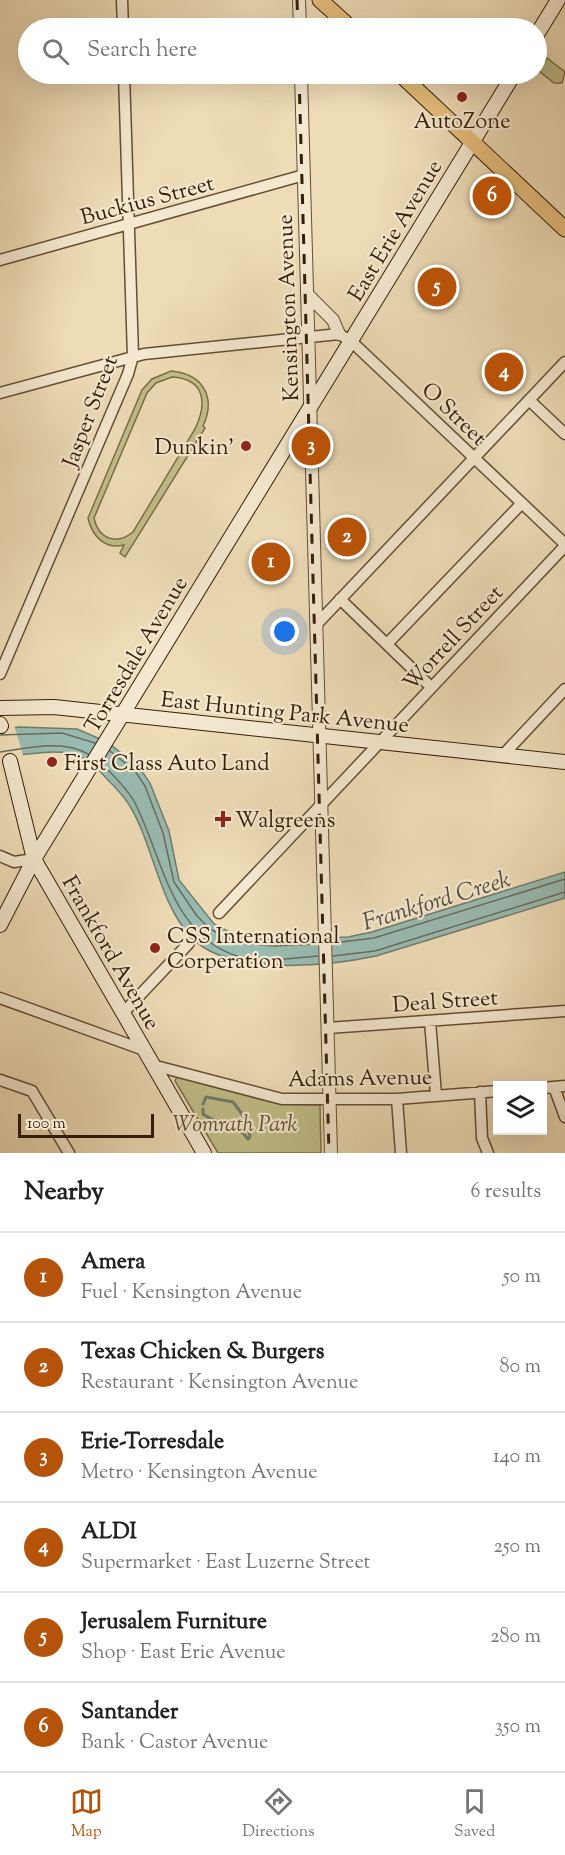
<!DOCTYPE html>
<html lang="en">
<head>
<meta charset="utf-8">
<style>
  :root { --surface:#fff; --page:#f6f6f6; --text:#222; --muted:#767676; --line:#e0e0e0; --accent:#b45309 }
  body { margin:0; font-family:"Sorts Mill Goudy",serif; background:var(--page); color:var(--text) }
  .controls { position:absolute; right:18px; bottom:18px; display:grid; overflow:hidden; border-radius:0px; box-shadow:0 6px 24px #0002 }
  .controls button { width:54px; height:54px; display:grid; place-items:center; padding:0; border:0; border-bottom:2px solid var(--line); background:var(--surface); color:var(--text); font:30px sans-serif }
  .scale { position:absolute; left:18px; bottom:15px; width:136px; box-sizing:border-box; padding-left:6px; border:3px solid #361f08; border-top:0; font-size:16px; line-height:21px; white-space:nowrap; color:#361f08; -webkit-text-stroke:4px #f4e8d0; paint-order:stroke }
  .you { position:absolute; left:285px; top:632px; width:21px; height:21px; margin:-15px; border:4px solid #fff; border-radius:50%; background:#1a73e8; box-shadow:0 0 0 9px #1a73e833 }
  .badge { display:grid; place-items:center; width:39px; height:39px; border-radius:50%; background:var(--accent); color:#fff; font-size:20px; font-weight:700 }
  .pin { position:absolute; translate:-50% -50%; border:3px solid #fff; box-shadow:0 2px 6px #0006 }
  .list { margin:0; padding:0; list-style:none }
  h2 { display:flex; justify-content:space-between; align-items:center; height:78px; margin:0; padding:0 24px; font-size:26px }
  h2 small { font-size:20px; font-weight:400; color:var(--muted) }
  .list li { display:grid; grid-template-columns:39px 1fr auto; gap:18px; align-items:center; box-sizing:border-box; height:90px; padding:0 24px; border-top:2px solid var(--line) }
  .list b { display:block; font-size:22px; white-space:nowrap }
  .list p { margin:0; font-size:20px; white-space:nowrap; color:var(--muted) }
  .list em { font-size:20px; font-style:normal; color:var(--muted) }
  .icon { flex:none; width:33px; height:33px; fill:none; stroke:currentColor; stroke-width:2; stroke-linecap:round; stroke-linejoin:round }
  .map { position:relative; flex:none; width:565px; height:1153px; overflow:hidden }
  .search { position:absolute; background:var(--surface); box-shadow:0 6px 24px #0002; left:18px; right:18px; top:18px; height:66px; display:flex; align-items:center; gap:15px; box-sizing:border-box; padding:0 21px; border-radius:33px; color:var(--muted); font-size:22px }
  .sheet { height:618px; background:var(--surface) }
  nav { display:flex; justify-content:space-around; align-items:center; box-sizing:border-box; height:84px; border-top:2px solid var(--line); background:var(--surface); font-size:16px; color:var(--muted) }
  nav a { display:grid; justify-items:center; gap:3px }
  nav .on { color:var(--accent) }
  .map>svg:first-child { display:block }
  .green { fill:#c1be89; stroke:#7c6e48; stroke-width:1.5; fill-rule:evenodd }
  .water { fill:#99bbb2; stroke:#717d6e; stroke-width:1.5 }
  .pier { fill:#eedcb7 }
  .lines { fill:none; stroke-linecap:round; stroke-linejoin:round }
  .shore { stroke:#686d5d; stroke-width:1.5 }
  .stream { stroke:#717d6e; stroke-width:3 }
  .minor-casing { stroke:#644e34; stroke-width:13 }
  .tertiary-casing { stroke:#644e34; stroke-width:14 }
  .secondary-casing { stroke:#361f08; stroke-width:16 }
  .primary-casing { stroke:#361f08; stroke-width:17 }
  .minor { stroke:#f4e8d0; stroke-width:10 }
  .tertiary { stroke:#f4e8d0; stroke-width:12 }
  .secondary { stroke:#f4e8d0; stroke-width:14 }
  .primary { stroke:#e7be7c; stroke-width:15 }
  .rail { stroke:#361f08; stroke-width:3; stroke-dasharray:10 10; stroke-linecap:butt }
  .poi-dot { fill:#8f2418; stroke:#f4e8d0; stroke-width:2 }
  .labels { text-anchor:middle; stroke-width:4.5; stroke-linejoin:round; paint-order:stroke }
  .poi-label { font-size:22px; fill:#361f08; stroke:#f4e8d0; text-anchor:start }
  .street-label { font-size:22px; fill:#361f08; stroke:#f4e8d0 }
  .park-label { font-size:22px; font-style:italic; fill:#604f2f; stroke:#f4e8d0 }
  .water-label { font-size:24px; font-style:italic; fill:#544e3b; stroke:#f4e8d0 }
</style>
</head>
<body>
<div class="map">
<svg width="565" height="1153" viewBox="0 0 565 1153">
  <rect width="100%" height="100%" fill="#eedcb7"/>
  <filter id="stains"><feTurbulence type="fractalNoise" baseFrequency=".00333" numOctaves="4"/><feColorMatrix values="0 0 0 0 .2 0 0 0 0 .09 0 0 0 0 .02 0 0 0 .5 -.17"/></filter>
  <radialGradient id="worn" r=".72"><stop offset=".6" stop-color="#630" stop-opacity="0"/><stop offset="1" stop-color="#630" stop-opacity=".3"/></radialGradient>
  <!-- green -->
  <path class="green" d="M547 58 565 72 562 83H554L539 71Z
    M171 371C204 374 216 398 203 426L205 428 125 557 120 553 124 545C105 550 92 536 88 518L142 390 152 379ZM172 377C206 379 207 404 195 429L133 532C117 545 99 540 94 518L147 393 156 383Z
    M177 1077 281 1104 320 1105 321 1153H218L175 1081Z"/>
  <!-- water -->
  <path class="water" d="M19 727 77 729 107 742 139 767 150 783 169 831 179 880 214 924 239 937 273 940 348 937 372 932 565 872V898L376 956C329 966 245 974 203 947 160 918 155 844 128 803 122 794 114 786 107 779 99 770 90 760 79 756 61 749 39 753 20 755L0 730Z"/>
  <!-- pier -->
  <path class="pier" d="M14 725 24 758 0 761V727Z"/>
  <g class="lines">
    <!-- shore -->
    <path class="shore" d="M0 735 62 733 95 743
      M110 751 135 771 145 786 163 833 174 882 197 916 210 929 238 943 273 946 318 944
      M0 752C27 748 63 739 88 754
      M102 764C113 775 128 789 135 803 163 858 171 937 240 957 263 963 294 958 318 956
      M333 943 374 938 565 879
      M333 956 375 951 565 892"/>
    <!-- stream -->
    <path class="stream" d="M203 1109V1114C225 1130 227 1112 248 1139L250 1137 248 1122 233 1102 206 1097 203 1104"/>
    <defs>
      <path id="minor" d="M122 0 123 28
        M0 260 304 175
        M0 393 144 354 339 334 351 341 565 544
        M529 400 565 434
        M340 599 431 687
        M316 625 565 362
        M387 644 522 503
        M0 674 128 374 133 356 124 74
        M503 755 565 689
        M0 856 14 862 34 859
        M219 913 565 546
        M0 998 144 1050
        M124 1012 189 943
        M430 1021 436 1095
        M328 1028 565 1011
        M156 1066 282 1099H397L498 1091
        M0 1080 32 1091 69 1153
        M554 1087 565 1117
        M542 1088 565 1086
        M480 1092 482 1138 488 1153
        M397 1099 401 1153"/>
      <path id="tertiary" d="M299 0 300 28
        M301 74 331 1153
        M307 294 333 320 339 334"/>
      <path id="secondary" d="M536 36 558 0
        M0 708 54 707 565 762
        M0 724 1 726
        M10 761 34 859 204 1153
        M0 925 34 859 514 74"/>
      <path id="primary" d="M320 0 351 28
        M400 74 565 229"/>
    </defs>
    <!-- minor casing -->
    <use href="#minor" class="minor-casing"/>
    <!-- tertiary casing -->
    <use href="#tertiary" class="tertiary-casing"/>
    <!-- secondary casing -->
    <use href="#secondary" class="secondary-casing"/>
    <!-- primary casing -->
    <use href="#primary" class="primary-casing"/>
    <!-- minor -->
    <use href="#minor" class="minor"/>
    <!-- tertiary -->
    <use href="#tertiary" class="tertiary"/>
    <!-- secondary -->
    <use href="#secondary" class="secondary"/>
    <!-- primary -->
    <use href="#primary" class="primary"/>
    <!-- rail -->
    <path class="rail" d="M297 0 298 28
      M299 74 329 1153"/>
  </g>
  <!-- markers -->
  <g class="poi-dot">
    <circle cx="462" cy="97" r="6"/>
    <circle cx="246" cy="446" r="6"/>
    <circle cx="52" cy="762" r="6"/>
    <path d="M220 810h6v6h6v6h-6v6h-6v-6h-6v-6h6z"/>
    <circle cx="155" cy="948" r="6"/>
  </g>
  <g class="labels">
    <!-- poi labels -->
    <g class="poi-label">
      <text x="462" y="128" text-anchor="middle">AutoZone</text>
      <text x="234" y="454" text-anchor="end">Dunkin'</text>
      <text x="64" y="770">First Class Auto Land</text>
      <text x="235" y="827">Walgreens</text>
      <text x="167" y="943">CSS International<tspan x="167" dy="25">Corperation</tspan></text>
    </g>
    <!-- street labels -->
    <g class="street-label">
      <text transform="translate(147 199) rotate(-15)" y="8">Buckius Street</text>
      <text transform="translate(394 230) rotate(-59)" y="8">East Erie Avenue</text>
      <text transform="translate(287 308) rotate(-92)" y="8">Kensington Avenue</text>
      <text transform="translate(89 411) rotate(-69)" y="8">Jasper Street</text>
      <text transform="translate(455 413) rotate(44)" y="8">O Street</text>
      <text transform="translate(452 637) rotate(-47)" y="8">Worrell Street</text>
      <text transform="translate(135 654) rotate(-59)" y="8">Torresdale Avenue</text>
      <text transform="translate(285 711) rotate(6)" y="8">East Hunting Park Avenue</text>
      <text transform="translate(112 952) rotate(60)" y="8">Frankford Avenue</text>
      <text transform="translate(445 1000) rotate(-4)" y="8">Deal Street</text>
      <text transform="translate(360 1077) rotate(-1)" y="8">Adams Avenue</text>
    </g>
    <!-- park labels -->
    <g class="park-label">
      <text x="235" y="1131">Womrath Park</text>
    </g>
    <!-- water labels -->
    <g class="water-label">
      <text transform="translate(436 900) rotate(-17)" y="8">Frankford Creek</text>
    </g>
  </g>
  <rect width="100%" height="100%" filter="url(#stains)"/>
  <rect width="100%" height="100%" fill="url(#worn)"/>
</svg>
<div class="controls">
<button><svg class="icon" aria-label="layers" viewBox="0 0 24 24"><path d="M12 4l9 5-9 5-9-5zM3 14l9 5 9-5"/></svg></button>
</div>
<div class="scale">100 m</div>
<div class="you"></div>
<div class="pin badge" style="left:271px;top:562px">1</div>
<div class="pin badge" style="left:347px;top:537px">2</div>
<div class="pin badge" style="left:311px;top:446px">3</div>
<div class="pin badge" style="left:504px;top:372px">4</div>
<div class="pin badge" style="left:437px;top:287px">5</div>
<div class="pin badge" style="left:492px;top:196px">6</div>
<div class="search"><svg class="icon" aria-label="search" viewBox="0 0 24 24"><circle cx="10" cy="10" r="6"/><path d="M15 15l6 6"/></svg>Search here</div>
</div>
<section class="sheet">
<h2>Nearby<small>6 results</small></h2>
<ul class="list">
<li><span class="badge">1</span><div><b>Amera</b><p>Fuel · Kensington Avenue</p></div><em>50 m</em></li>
<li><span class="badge">2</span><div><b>Texas Chicken &amp; Burgers</b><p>Restaurant · Kensington Avenue</p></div><em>80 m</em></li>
<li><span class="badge">3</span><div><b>Erie-Torresdale</b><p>Metro · Kensington Avenue</p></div><em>140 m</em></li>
<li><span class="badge">4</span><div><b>ALDI</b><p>Supermarket · East Luzerne Street</p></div><em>250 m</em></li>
<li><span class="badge">5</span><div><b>Jerusalem Furniture</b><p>Shop · East Erie Avenue</p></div><em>280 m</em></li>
<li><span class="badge">6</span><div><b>Santander</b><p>Bank · Castor Avenue</p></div><em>350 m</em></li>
</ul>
</section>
<nav>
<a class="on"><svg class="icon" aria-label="map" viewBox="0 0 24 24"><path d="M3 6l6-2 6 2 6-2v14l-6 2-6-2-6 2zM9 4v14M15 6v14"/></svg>Map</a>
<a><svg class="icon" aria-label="directions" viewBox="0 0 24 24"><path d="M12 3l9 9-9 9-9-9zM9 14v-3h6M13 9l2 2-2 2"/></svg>Directions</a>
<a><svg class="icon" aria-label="saved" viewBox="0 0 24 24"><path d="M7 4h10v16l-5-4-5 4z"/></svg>Saved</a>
</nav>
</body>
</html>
